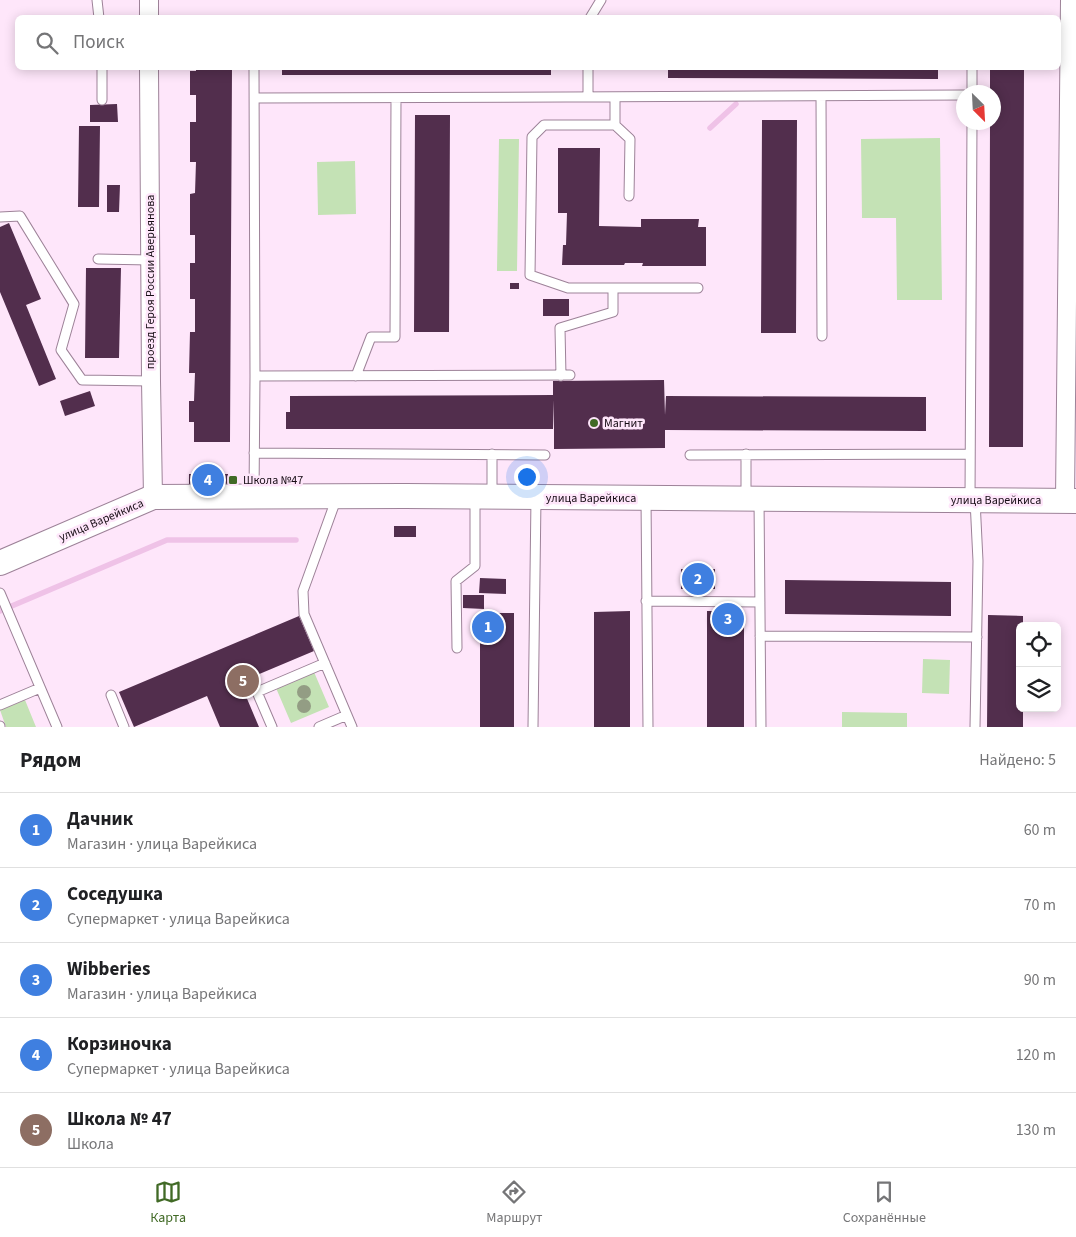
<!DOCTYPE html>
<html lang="ru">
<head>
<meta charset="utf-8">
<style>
  :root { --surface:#fff; --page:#f2f2f2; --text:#202124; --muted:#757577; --line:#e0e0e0; --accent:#416a26 }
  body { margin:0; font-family:"Source Sans 3",sans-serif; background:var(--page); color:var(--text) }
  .controls { position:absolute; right:15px; bottom:15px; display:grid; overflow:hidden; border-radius:8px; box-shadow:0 2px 12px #0003 }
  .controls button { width:45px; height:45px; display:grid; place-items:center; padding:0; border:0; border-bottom:1px solid var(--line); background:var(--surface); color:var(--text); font:25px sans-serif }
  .compass { position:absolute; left:956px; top:85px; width:45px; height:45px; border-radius:50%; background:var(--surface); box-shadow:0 2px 12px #0003; rotate:156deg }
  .you { position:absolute; left:526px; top:476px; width:18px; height:18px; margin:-12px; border:4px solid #fff; border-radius:50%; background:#1a73e8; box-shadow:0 0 0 8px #1a73e833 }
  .badge { display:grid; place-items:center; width:32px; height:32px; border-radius:50%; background:var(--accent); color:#fff; font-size:16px; font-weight:700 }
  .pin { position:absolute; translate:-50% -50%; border:2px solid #fff; box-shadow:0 1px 5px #0006 }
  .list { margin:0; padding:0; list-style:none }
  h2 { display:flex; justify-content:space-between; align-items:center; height:65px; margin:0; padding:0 20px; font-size:21px }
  h2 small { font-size:16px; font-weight:400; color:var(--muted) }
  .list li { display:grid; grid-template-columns:32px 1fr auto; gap:15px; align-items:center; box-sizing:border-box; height:75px; padding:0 20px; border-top:1px solid var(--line) }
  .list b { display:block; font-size:19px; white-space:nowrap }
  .list p { margin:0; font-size:16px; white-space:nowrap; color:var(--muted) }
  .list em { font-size:16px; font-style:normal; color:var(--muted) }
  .icon { flex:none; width:28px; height:28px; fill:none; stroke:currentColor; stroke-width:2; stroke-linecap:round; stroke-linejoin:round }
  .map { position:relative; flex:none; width:1076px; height:727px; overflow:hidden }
  .search { position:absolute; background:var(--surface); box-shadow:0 2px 12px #0003; left:15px; right:15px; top:15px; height:55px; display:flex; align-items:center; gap:12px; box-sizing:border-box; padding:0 18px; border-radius:8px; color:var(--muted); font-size:19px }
  .sheet { height:440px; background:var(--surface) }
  nav { display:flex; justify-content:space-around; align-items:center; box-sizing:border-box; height:70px; border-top:1px solid var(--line); background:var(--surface); font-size:14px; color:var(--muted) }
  nav a { display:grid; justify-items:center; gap:2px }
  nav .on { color:var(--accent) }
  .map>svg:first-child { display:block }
  .green { fill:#c4e2b5 }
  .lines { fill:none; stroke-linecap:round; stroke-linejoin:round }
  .stream { stroke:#efc2e7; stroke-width:5.5 }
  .building { fill:#522e4d }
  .service-casing { stroke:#9d8298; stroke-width:11 }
  .minor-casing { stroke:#9d8298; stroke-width:20 }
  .secondary-casing { stroke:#9d8298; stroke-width:26 }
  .service { stroke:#fff; stroke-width:9 }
  .minor { stroke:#fff; stroke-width:18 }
  .secondary { stroke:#fff; stroke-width:24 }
  .tree { fill:#939d84 }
  .poi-dot { fill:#416a26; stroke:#fee6fa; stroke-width:2 }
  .labels { text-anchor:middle; stroke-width:5; stroke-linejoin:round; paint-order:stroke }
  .street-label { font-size:12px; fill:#160c14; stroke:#fee6fa }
  .poi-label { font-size:12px; fill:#160c14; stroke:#fee6fa; text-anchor:start }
</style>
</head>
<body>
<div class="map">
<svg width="1076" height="727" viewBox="0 0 1076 727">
  <rect width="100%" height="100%" fill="#fee6fa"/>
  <!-- green -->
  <path class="green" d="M940 138 942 300H897L896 218H862L861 139Z
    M499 139H519L517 271H497Z
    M355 161 356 214 318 215 317 162Z
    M923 659 950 660 949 694 922 693Z
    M314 672 329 707 291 723 276 688Z
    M25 700 36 727H6L0 710Z
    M842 712 907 713V727H842Z"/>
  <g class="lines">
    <!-- stream -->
    <path class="stream" d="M710 128 736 104
      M0 611 167 540H296"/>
  </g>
  <!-- building -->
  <path class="building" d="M196 68H232L230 442H194V422H189V401H194L195 373H189L190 332H195V299H190V263H195V235H190V194L195 193 196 162H190V122H196V95H190V71H196Z
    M282 68H551V75H282Z
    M668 68H938V79L668 78Z
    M990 68H1024L1023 447H989L990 122H994V92H990Z
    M117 104 118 122H90V105Z
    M415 115H450L449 332H414Z
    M762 120H797L796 333H761Z
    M79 126H100L99 207H78Z
    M558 148H600L599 226 641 227V219H699L698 227H706V266H642L643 263H625L624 265H562L563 245H566L567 213H558Z
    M107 185H120L119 212H107Z
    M9 223 41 299 26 305 56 379 39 386 0 292V227Z
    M86 268H121L119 358H85Z
    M510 283H519V289H510Z
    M543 299H569V316H543Z
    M664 380 665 415 666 396 926 397V431L665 430V448L554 449V400L553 429H286V412H290V396L553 395V381Z
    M90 391 95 406 65 416 60 401Z
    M189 474H228V485H189Z
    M394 526H416V537H394Z
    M681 569H715V589H681Z
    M480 578 506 579V594L479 593Z
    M785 580 951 582V616L785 614Z
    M463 595H484V609L463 608Z
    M630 611V727H594V612Z
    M707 611H744V727H707Z
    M480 613H514V727H480Z
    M988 615 1023 616V626H1020V708H1023V727H987Z
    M299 616 314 651 240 682 259 727H220L207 696 134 727 119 692Z"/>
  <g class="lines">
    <defs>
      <path id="service" d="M97 0 99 18
        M590 18 601 0
        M102 68V100
        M254 68 255 376
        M588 68V97
        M972 92V68
        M821 96 822 336
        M615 97V125L630 139 629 196
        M255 98 566 97 964 95
        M615 125H544L532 137 530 275 568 288H698
        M0 217 20 216 74 304 61 350 82 380 151 381
        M98 259 150 260
        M356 376 371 337H395L396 98
        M561 376 560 328 613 312V288
        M254 453 545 455
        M690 455 970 454
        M254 496 255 376 570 375
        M337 497 303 591 304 614 352 727
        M492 497V454
        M746 497V454
        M646 498 648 727
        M759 499 761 727
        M970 500 972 122
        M0 593 57 727
        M646 601 760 602
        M760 636 977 637
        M457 648 456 581 475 566V497
        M111 695 124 727
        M0 705 40 688
        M0 726V727
        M272 727 257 692 325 663
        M319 727 347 715
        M533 727 536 498
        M975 727 978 561 975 500"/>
      <path id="minor" d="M149 0V18
        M149 68 151 381 153 497
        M1065 501 1070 0"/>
      <path id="secondary" d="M0 563 153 497 405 496 1076 501"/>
    </defs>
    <!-- service casing -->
    <use href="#service" class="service-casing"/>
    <!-- minor casing -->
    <use href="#minor" class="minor-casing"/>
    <!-- secondary casing -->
    <use href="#secondary" class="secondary-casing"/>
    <!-- service -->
    <use href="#service" class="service"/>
    <!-- minor -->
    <use href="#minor" class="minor"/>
    <!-- secondary -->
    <use href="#secondary" class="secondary"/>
  </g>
  <!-- trees -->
  <g class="tree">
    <circle cx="304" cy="692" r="7"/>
    <circle cx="304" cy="706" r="7"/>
  </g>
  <!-- markers -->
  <g class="poi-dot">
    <circle cx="594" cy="423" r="5"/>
    <rect x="228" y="475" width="10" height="10" rx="2.5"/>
  </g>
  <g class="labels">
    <!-- street labels -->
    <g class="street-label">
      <text transform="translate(150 282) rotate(-90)" y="4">проезд Героя России Аверьянова</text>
      <text x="591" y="502">улица Варейкиса</text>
      <text x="996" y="504">улица Варейкиса</text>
      <text transform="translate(101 520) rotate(-23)" y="4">улица Варейкиса</text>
    </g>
    <!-- poi labels -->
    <g class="poi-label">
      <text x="604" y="427">Магнит</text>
      <text x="243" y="484">Школа №47</text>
    </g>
  </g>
</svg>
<div class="controls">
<button><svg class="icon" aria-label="locate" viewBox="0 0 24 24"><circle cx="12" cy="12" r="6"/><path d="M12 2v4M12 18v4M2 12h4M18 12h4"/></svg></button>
<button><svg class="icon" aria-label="layers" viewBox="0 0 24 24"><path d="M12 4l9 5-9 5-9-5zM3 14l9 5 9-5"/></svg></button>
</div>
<svg class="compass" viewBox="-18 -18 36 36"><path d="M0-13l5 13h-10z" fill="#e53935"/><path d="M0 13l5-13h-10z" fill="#757577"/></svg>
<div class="you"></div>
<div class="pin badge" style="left:488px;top:627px;background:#3f7fe0">1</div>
<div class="pin badge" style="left:698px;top:579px;background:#3f7fe0">2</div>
<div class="pin badge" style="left:728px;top:619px;background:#3f7fe0">3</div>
<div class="pin badge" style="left:208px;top:480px;background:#3f7fe0">4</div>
<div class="pin badge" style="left:243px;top:681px;background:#8d6e63">5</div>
<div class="search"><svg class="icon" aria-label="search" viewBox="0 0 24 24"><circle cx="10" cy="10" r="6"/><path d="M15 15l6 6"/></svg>Поиск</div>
</div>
<section class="sheet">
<h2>Рядом<small>Найдено: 5</small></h2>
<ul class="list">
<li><span class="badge" style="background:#3f7fe0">1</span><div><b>Дачник</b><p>Магазин · улица Варейкиса</p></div><em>60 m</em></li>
<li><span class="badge" style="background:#3f7fe0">2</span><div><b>Соседушка</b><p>Супермаркет · улица Варейкиса</p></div><em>70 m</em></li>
<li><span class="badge" style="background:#3f7fe0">3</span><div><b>Wibberies</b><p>Магазин · улица Варейкиса</p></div><em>90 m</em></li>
<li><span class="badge" style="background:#3f7fe0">4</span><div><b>Корзиночка</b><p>Супермаркет · улица Варейкиса</p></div><em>120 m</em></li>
<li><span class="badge" style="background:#8d6e63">5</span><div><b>Школа № 47</b><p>Школа</p></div><em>130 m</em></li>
</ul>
</section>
<nav>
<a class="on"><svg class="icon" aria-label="map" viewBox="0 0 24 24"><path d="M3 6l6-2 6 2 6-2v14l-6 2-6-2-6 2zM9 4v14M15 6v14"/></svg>Карта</a>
<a><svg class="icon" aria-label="directions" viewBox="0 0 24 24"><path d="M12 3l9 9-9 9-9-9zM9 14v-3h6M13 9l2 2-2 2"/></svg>Маршрут</a>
<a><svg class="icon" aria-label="saved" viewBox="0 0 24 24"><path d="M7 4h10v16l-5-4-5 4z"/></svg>Сохранённые</a>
</nav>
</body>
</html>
